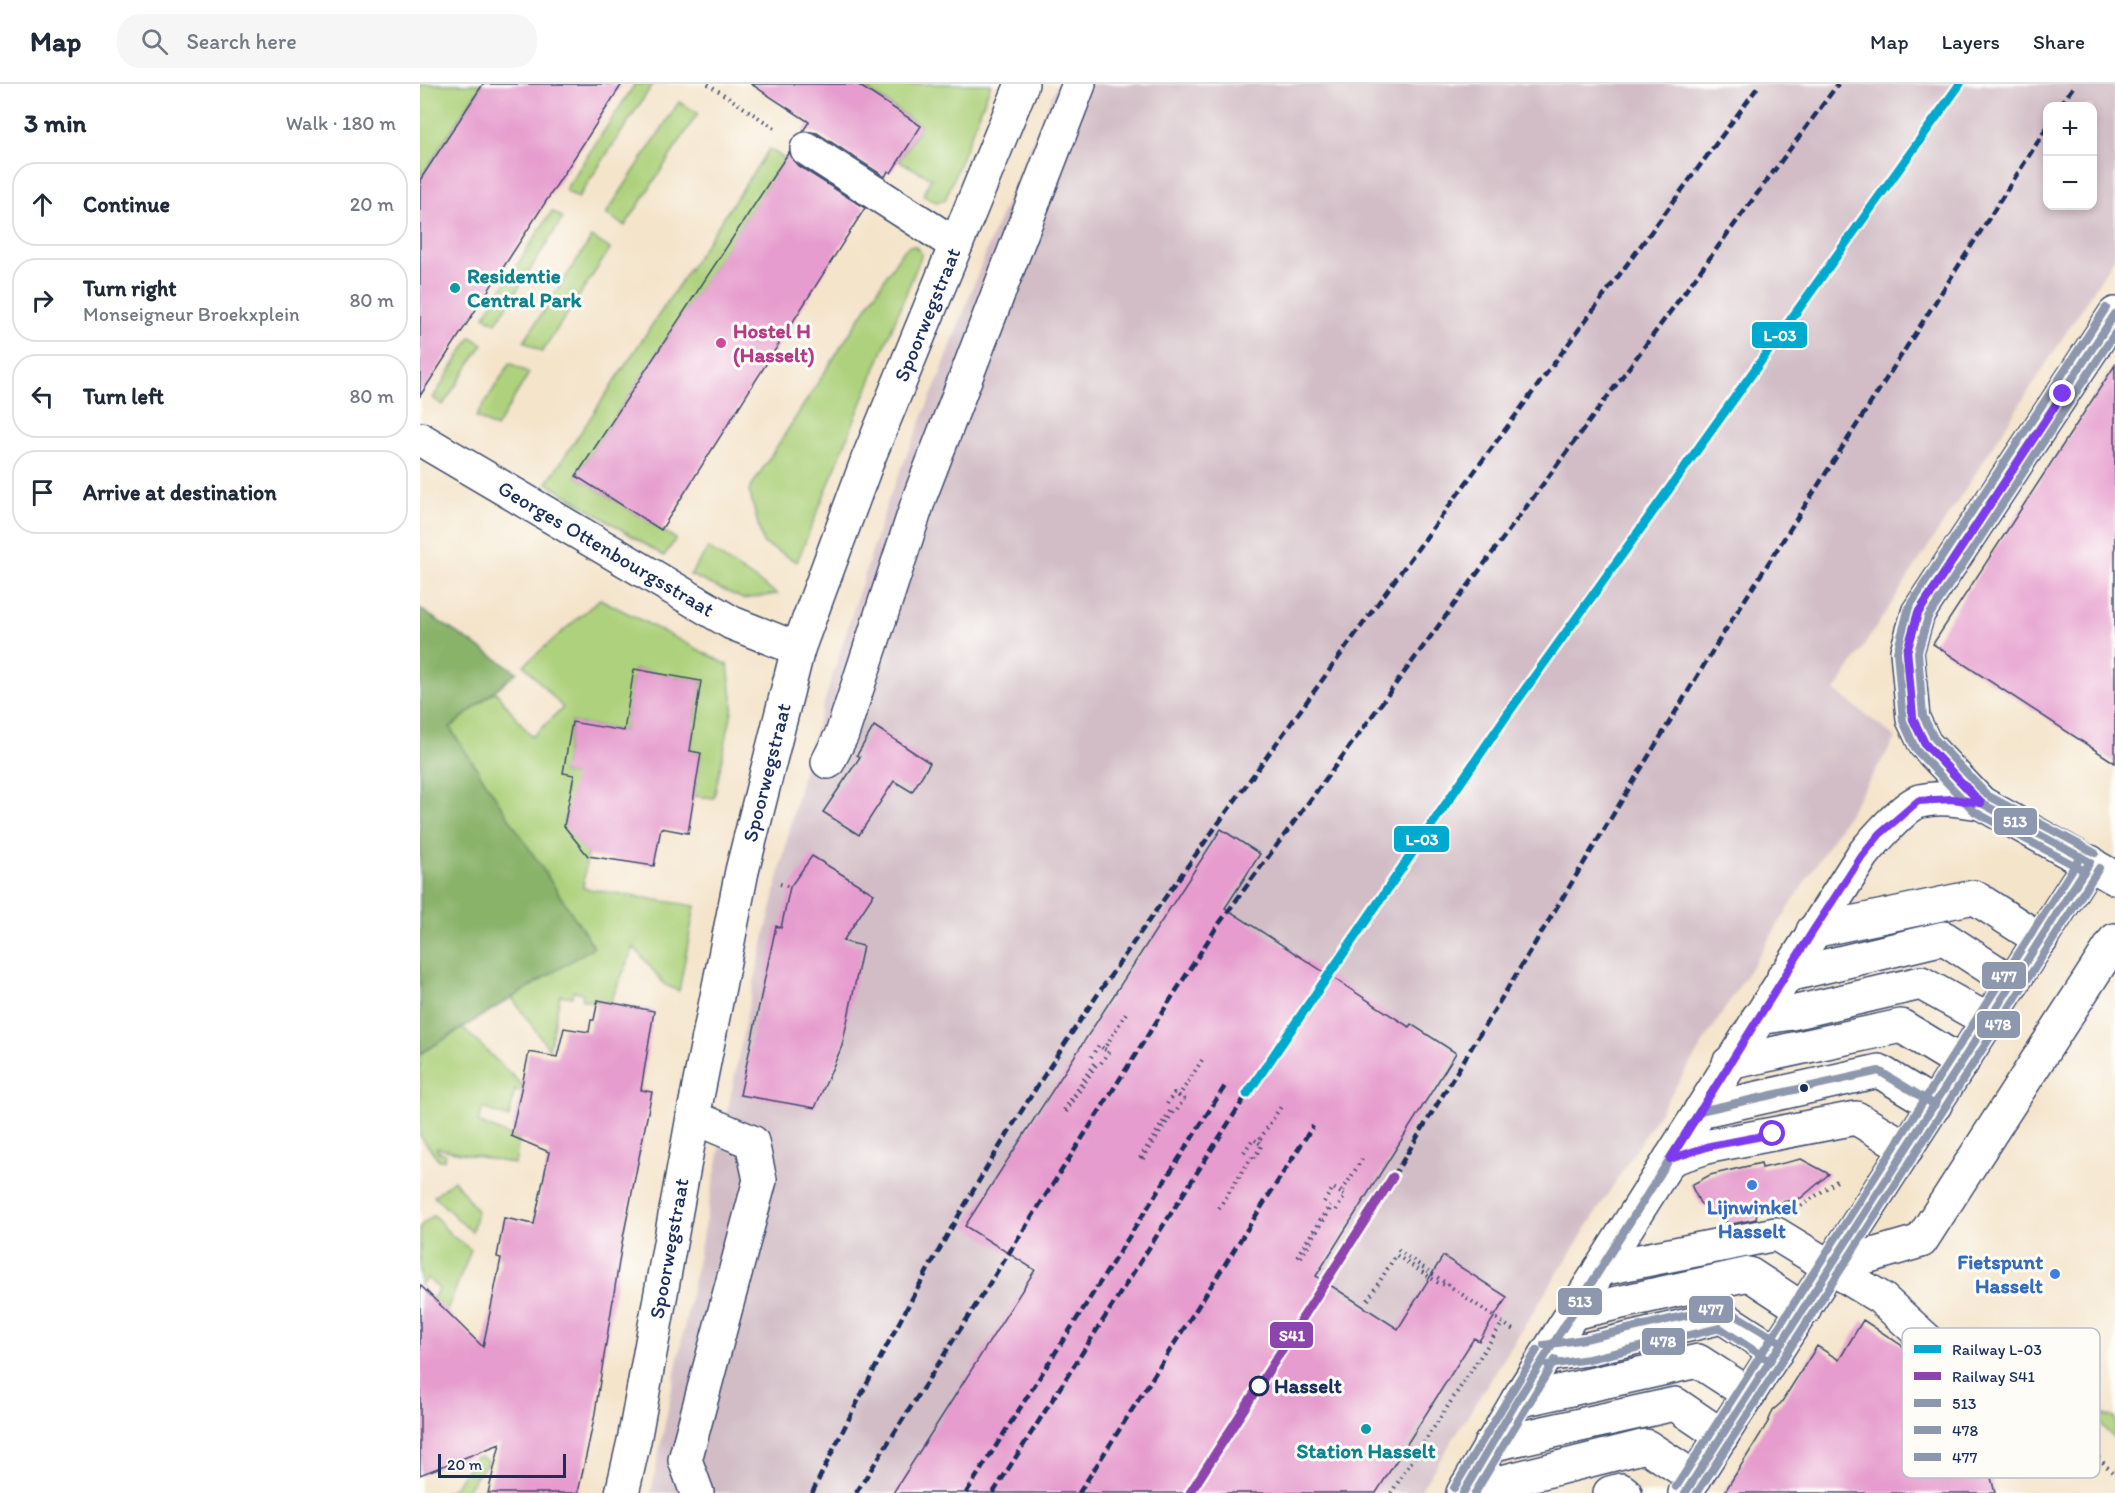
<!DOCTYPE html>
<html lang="en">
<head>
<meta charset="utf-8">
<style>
  :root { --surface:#fff; --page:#f6f6f7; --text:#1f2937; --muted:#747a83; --line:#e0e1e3 }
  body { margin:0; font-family:Itim,sans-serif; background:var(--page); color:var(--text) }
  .controls { position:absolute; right:18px; top:18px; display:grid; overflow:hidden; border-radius:12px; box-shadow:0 3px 9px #0003 }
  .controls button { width:54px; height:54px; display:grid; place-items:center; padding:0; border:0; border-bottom:2px solid var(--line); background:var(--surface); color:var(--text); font:30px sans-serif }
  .scale { position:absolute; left:18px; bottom:15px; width:128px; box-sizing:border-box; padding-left:6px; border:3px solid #1b2f5e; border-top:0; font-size:16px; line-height:21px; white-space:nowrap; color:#1b2f5e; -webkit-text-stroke:4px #fdfcf7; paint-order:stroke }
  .stop { position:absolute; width:18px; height:18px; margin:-14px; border:4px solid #7c3aed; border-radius:50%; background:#fff }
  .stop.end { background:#7c3aed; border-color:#fff; box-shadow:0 2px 6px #0008 }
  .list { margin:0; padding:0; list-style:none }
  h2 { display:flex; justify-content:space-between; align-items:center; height:78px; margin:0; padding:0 24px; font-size:26px }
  h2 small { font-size:20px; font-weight:400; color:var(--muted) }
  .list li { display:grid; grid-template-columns:39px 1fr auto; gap:18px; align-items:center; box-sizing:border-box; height:84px; margin:0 12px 12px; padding:0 12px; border:2px solid var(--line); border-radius:24px }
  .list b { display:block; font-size:22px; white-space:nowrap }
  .list p { margin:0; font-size:20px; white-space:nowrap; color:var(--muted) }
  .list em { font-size:20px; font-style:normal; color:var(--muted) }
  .icon { flex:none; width:33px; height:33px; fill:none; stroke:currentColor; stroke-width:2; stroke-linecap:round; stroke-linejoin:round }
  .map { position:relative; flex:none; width:1695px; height:1409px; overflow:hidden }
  header { display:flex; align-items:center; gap:36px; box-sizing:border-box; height:84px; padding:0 30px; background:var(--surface); border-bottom:2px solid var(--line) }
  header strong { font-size:28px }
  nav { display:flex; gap:33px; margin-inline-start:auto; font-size:21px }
  .search { width:420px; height:54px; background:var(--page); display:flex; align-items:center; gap:15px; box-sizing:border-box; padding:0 21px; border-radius:24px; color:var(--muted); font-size:22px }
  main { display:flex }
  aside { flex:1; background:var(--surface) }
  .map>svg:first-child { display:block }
  .industrial { fill:#d2bdc6; fill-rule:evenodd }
  .green { fill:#add17b; stroke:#64806c; stroke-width:1.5 }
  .forest { fill:#8ab36b; stroke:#527164; stroke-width:1.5 }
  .building { fill:#e69cce }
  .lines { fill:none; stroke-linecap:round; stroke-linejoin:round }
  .minor-casing { stroke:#3c4a6e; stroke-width:36 }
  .path { stroke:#3c4a6e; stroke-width:4; stroke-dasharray:1.5 4.5; stroke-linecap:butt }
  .minor { stroke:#fff; stroke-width:33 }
  .rail { stroke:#1b2f5e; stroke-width:4.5; stroke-dasharray:9 4.5; stroke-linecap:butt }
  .bus-1-casing { stroke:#fdfcf7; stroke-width:12 }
  .bus-2-casing { stroke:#fdfcf7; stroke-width:12 }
  .bus-3-casing { stroke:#fdfcf7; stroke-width:12 }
  .bus-1 { stroke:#8d97ae; stroke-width:8 }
  .bus-2 { stroke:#8d97ae; stroke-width:8 }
  .bus-3 { stroke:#8d97ae; stroke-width:8 }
  .rail-1-casing { stroke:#fdfcf7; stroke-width:14 }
  .rail-2-casing { stroke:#fdfcf7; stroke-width:14 }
  .rail-1 { stroke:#00a9ce; stroke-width:9 }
  .rail-2 { stroke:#8e44ad; stroke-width:9 }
  .route { stroke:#7c3aed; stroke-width:8 }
  .culture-dot { fill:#0f9aa8; stroke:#fdfcf7; stroke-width:2 }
  .hotel-dot { fill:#d1479c; stroke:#fdfcf7; stroke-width:2 }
  .bus-dot { fill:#1b2f5e; stroke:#fdfcf7; stroke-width:2 }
  .shop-dot { fill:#3f7fe0; stroke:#fdfcf7; stroke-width:2 }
  .stop-dot { fill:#fdfcf7; stroke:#1b2f5e; stroke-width:3 }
  .labels { text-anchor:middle; stroke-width:6; stroke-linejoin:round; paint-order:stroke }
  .culture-label { font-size:21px; font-weight:bold; fill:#0d838f; stroke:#fdfcf7; text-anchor:start }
  .street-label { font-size:21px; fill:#1b2f5e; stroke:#fdfcf7 }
  .hotel-label { font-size:21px; font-weight:bold; fill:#b23c85; stroke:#fdfcf7; text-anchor:start }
  .shop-label { font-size:21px; font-weight:bold; fill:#366cbe; stroke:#fdfcf7 }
  .stop-label { font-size:21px; font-weight:bold; fill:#1b2f5e; stroke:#fdfcf7; text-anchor:start }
  .key { fill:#fdfcf7; stroke:#b9bec9; stroke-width:1.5 }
  .key-label { font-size:16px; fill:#1b2f5e }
  .line-badge { stroke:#fdfcf7; stroke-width:2 }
  .badge-label { font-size:16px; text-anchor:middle; font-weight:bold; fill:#fff }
</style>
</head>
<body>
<header>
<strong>Map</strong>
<div class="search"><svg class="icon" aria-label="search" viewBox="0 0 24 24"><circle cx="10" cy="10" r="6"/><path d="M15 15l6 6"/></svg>Search here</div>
<nav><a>Map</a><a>Layers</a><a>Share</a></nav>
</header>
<main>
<aside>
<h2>3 min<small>Walk · 180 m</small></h2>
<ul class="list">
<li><svg class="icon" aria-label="ahead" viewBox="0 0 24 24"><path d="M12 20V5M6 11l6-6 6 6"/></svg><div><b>Continue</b></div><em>20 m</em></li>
<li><svg class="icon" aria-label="right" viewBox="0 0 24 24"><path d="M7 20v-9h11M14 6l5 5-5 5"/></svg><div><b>Turn right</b><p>Monseigneur Broekxplein</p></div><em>80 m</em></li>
<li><svg class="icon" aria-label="left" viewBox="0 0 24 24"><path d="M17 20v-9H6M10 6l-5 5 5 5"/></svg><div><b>Turn left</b></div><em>80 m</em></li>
<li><svg class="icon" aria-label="arrive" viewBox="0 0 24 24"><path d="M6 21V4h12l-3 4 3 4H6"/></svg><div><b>Arrive at destination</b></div></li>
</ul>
</aside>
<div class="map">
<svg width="1695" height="1409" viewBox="0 0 1695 1409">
  <rect width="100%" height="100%" fill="#fdfcf7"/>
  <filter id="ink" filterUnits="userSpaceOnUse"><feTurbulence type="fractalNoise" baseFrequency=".0167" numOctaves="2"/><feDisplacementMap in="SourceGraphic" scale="12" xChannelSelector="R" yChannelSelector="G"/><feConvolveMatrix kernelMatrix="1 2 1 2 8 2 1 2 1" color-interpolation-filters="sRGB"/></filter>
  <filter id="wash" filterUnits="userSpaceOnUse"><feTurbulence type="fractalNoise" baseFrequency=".008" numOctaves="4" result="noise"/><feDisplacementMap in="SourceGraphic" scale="24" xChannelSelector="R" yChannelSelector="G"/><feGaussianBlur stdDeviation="1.35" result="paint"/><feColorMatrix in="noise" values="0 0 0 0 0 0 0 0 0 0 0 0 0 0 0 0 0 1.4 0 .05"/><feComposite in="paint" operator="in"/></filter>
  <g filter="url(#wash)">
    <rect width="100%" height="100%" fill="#f4e4ca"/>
    <!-- industrial -->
    <path class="industrial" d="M637 0H1695V173L1415 607 1476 654 999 1409H231L329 920 385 679 467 419 519 293 574 147ZM1628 22H1672V122H1628Z"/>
    <!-- green -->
    <path class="green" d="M0 0H62L0 94Z
      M215 0H233L158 114 145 106Z
      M446 0H571L525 116 516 118 503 111 511 94 479 77 501 42 444 3Z
      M259 18 278 29 205 142 186 130Z
      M349 65 365 75 156 392 256 455 244 472 127 399Z
      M132 127 143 134 76 239 64 232Z
      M172 153 190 165 122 268 104 257Z
      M489 162H495L502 170 377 478 343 459 329 406 482 168Z
      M51 253 63 260 23 321 13 314Z
      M90 279 109 289 76 344 56 333Z
      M288 464 357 510 323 515 270 491Z
      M180 515 308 581 313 622 294 714 274 712 281 669 270 667 281 597 214 585 204 647 152 638 143 689 179 696 172 732 147 727 144 740 167 770 163 804 275 822 259 907 245 901 214 863 190 919 162 916 163 909 153 907 152 913 140 911 129 965 92 914 173 863 30 644 75 607 112 653 143 624 104 581Z
      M43 944 102 1001 101 1009 95 1005 89 1034 63 1024 58 1038 99 1056 95 1080 17 1064V1067L25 1070 24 1076H19L0 1052V970Z
      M34 1096 57 1127 52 1147 46 1143 14 1112Z
      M14 1131 31 1151 51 1166 23 1236 13 1214 19 1205 7 1194 0 1201V1142Z
      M1668 1328 1695 1333V1355Z
      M55 1373H62L68 1378 44 1409H25L34 1404Z"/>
    <!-- forest -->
    <path class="forest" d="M0 525 97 588 30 644 174 863 0 970Z"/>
    <g id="blocks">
      <!-- building -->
      <path class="building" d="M63 0H202L0 312V96Z
        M331 0H437L501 42 471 89 468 87 465 93 397 49 383 47 389 38Z
        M369 68 377 81 445 124 241 446 156 392Z
        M1695 281V679L1513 560Z
        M214 585 281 597 270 667 281 669 268 749 241 744 234 782 168 772 144 742 154 691 143 689 152 638 204 647Z
        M454 642 510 679 492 708 474 697 439 751 403 728 440 673 437 671Z
        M801 745 840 770 805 824 989 943 991 940 1036 969 896 1192 978 1245 1023 1172 1087 1213 1059 1257 1054 1254 956 1409H473L615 1186 545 1142Z
        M392 772 454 810 423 857 443 862 422 962 395 1024 320 1011 356 842 361 844 370 803Z
        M178 916 234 927 221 1006 232 1008 202 1159 174 1335 158 1409H68L80 1360 0 1391V1201L63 1263 81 1174 77 1173 84 1134 114 1140 129 1068 91 1052 109 968 137 973 144 944 169 948 171 936H174Z
        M1381 1075 1409 1090 1381 1114 1353 1120 1355 1124 1337 1128 1336 1135 1312 1140 1305 1137 1280 1119 1271 1101 1290 1091 1341 1079 1342 1084Z
        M1443 1236 1492 1268 1525 1295 1562 1359 1575 1409H1304L1348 1338 1353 1326 1361 1319 1397 1262 1419 1276Z"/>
    </g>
  </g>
  <g filter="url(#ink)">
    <use href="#blocks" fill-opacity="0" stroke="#3c4a6e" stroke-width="1.5"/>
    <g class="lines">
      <defs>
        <g id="minor">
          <path d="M387 65 536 161"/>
          <path d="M1695 230 1498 529 1487 567 1493 635 1505 660 1561 719 1695 794"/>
          <path id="s1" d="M0 355 312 539 378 565"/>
          <path d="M408 678 422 650 500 412 659 0"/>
          <path d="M1393 847 1554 813 1621 856"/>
          <path d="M1364 892 1524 854 1593 899"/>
          <path d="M1338 934 1372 929 1501 899 1569 937"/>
          <path d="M1309 979 1481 942 1542 979"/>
          <path d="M1280 1027 1459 987 1515 1021"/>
          <path d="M273 1033 332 1058 340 1096 265 1376 277 1409"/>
          <path d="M1250 1075 1290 1062 1436 1034 1487 1064"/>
          <path d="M1411 1183 1501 1157 1695 856"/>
          <path d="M1180 1185 1356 1150 1461 1214 1531 1278"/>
          <path d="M1152 1229 1329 1190 1384 1226"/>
          <path d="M1126 1271 1167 1265 1302 1233 1356 1268"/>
          <path d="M1097 1317 1278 1277 1329 1310"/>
          <path d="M1070 1361 1255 1320 1302 1352"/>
          <path d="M1047 1402 1086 1397 1226 1362 1275 1394"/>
          <path id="s2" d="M202 1409 214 1357 273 1033 322 787 378 565 448 375 602 0"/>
          <path d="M1043 1409 1097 1317 1442 772C1452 759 1485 721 1500 717 1519 712 1542 716 1561 719"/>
          <path d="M1190 1409 1201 1406 1205 1409"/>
          <path d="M1265 1409 1670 778"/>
        </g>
      </defs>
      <!-- minor casing -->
      <use href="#minor" class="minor-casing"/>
      <!-- path -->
      <path class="path" d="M288 0 356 45
        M360 800 370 803
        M671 973 679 961 684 965
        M681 979 689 967 684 965 708 926
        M747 1020 754 1009 759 1012
        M644 1026 676 976
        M757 1026 764 1015 759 1012 784 973
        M646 1028 678 978
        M824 1068 833 1055 838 1058
        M720 1074 752 1024
        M834 1074 842 1061 838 1058 862 1021
        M723 1075 755 1025
        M904 1118 913 1104 921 1109
        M1381 1122 1417 1097
        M799 1124 832 1073
        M916 1126 925 1112 921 1109 944 1072
        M978 1166 1096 1248
        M877 1172 910 1121
        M881 1173 912 1123
        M948 1216 976 1171 1017 1198 1027 1202
        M1568 1273 1629 1322 1695 1391
        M971 1409 1083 1238"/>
      <!-- minor -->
      <use href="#minor" class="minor"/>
      <!-- rail -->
      <path class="rail" d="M1640 22 1655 0
        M973 1093 1301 553 1628 42
        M392 1409C457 1276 527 1145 606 1020 694 880 793 747 890 613 1038 408 1190 204 1340 0
        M436 1409 798 841 1418 0
        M546 1409 805 1002
        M573 1409 827 1010
        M659 1409 893 1042"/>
      <defs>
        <path id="bus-1" d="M1670 778 1561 719 1505 660 1493 635 1487 567 1498 529 1695 230
          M1280 1027 1459 987 1515 1021
          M1043 1409 1097 1317 1280 1027
          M1265 1409 1670 778"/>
        <path id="bus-2" d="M1675 769 1567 711 1514 654 1503 632 1498 568 1508 533 1695 249
          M1128 1281 1169 1275 1300 1244 1350 1277
          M1055 1409 1135 1276
          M1277 1409 1679 784"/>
        <path id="bus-3" d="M1665 787 1555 728 1496 666 1483 637 1477 568 1489 523 1686 224
          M1124 1261 1165 1255 1302 1223 1362 1259
          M1256 1403 1661 772
          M1034 1404 1117 1266"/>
      </defs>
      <!-- bus-1 casing -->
      <use href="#bus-1" class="bus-1-casing"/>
      <!-- bus-2 casing -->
      <use href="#bus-2" class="bus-2-casing"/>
      <!-- bus-3 casing -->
      <use href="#bus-3" class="bus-3-casing"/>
      <!-- bus-1 -->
      <use href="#bus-1" class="bus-1"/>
      <!-- bus-2 -->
      <use href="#bus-2" class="bus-2"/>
      <!-- bus-3 -->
      <use href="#bus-3" class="bus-3"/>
      <defs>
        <path id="rail-1" d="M827 1010 1089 628 1540 0"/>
        <path id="rail-2" d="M770 1409 973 1093"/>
      </defs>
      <!-- rail-1 casing -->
      <use href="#rail-1" class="rail-1-casing"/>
      <!-- rail-2 casing -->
      <use href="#rail-2" class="rail-2-casing"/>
      <!-- rail-1 -->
      <use href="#rail-1" class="rail-1"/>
      <!-- rail-2 -->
      <use href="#rail-2" class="rail-2"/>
    </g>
  </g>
  <g class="lines" filter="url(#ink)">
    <!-- route -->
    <path class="route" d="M1353 1050 1290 1062 1250 1075 1393 847 1442 772 1460 750 1498 717 1532 715 1561 719 1505 660 1493 635 1487 567 1498 529 1643 310"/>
  </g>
  <!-- markers -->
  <g class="culture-dot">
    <circle cx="35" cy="204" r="6"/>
    <circle cx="946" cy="1345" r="6"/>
  </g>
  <circle class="hotel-dot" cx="301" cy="259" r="6"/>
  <circle class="bus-dot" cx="1384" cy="1004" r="5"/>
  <g class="shop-dot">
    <circle cx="1332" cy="1101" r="6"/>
    <circle cx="1635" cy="1190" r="6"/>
  </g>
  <circle class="stop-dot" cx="839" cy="1302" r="9"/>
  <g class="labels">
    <!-- culture labels -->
    <g class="culture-label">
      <text x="47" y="199">Residentie<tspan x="47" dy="24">Central Park</tspan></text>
      <text x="946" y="1374" text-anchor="middle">Station Hasselt</text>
    </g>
    <!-- street labels -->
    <g class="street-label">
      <text dy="7" stroke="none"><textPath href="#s2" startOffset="1221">Spoorwegstraat</textPath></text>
      <text dy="7" stroke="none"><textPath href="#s1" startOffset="216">Georges Ottenbourgsstraat</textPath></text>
      <text dy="7" stroke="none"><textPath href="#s2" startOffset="735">Spoorwegstraat</textPath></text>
      <text dy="7" stroke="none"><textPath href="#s2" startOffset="249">Spoorwegstraat</textPath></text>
    </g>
    <!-- hotel labels -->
    <g class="hotel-label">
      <text x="313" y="254">Hostel H<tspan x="313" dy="24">(Hasselt)</tspan></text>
    </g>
    <!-- shop labels -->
    <g class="shop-label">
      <text x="1332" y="1130">Lijnwinkel<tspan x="1332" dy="24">Hasselt</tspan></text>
      <text x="1623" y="1185" text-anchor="end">Fietspunt<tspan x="1623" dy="24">Hasselt</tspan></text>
    </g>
    <!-- stop labels -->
    <g class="stop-label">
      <text x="854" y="1309">Hasselt</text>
    </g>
  </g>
  <!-- legend -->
  <rect x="1482" y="1244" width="198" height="150" rx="9" class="key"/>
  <rect x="1494" y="1261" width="27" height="8" fill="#00a9ce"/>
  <rect x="1494" y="1288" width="27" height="8" fill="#8e44ad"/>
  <rect x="1494" y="1315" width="27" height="8" fill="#8d97ae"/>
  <rect x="1494" y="1342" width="27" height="8" fill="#8d97ae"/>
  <rect x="1494" y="1369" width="27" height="8" fill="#8d97ae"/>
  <g class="key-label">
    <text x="1532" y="1271">Railway L-03</text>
    <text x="1532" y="1298">Railway S41</text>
    <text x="1532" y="1325">513</text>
    <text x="1532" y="1352">478</text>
    <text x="1532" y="1379">477</text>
  </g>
  <g class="line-badge">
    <rect x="1331" y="237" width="57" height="28" rx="6" fill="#00a9ce"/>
    <rect x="1573" y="723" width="45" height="29" rx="6" fill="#8d97ae"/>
    <rect x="973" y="741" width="57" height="28" rx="6" fill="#00a9ce"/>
    <rect x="1561" y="877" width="46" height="29" rx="6" fill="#8d97ae"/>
    <rect x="1556" y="926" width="45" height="29" rx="6" fill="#8d97ae"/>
    <rect x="1137" y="1203" width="46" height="29" rx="6" fill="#8d97ae"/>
    <rect x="1268" y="1211" width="46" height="29" rx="6" fill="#8d97ae"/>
    <rect x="849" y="1237" width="45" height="28" rx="6" fill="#8e44ad"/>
    <rect x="1221" y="1243" width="45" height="29" rx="6" fill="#8d97ae"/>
  </g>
  <g class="badge-label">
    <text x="1360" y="257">L-03</text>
    <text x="1595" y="743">513</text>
    <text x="1002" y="761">L-03</text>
    <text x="1584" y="898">477</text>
    <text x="1578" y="946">478</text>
    <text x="1160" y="1223">513</text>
    <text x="1291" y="1231">477</text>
    <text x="872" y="1257">S41</text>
    <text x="1243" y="1263">478</text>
  </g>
</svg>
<div class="controls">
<button>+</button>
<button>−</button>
</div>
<div class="scale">20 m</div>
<div class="stop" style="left:1353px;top:1050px"></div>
<div class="stop end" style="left:1643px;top:310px"></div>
</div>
</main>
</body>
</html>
